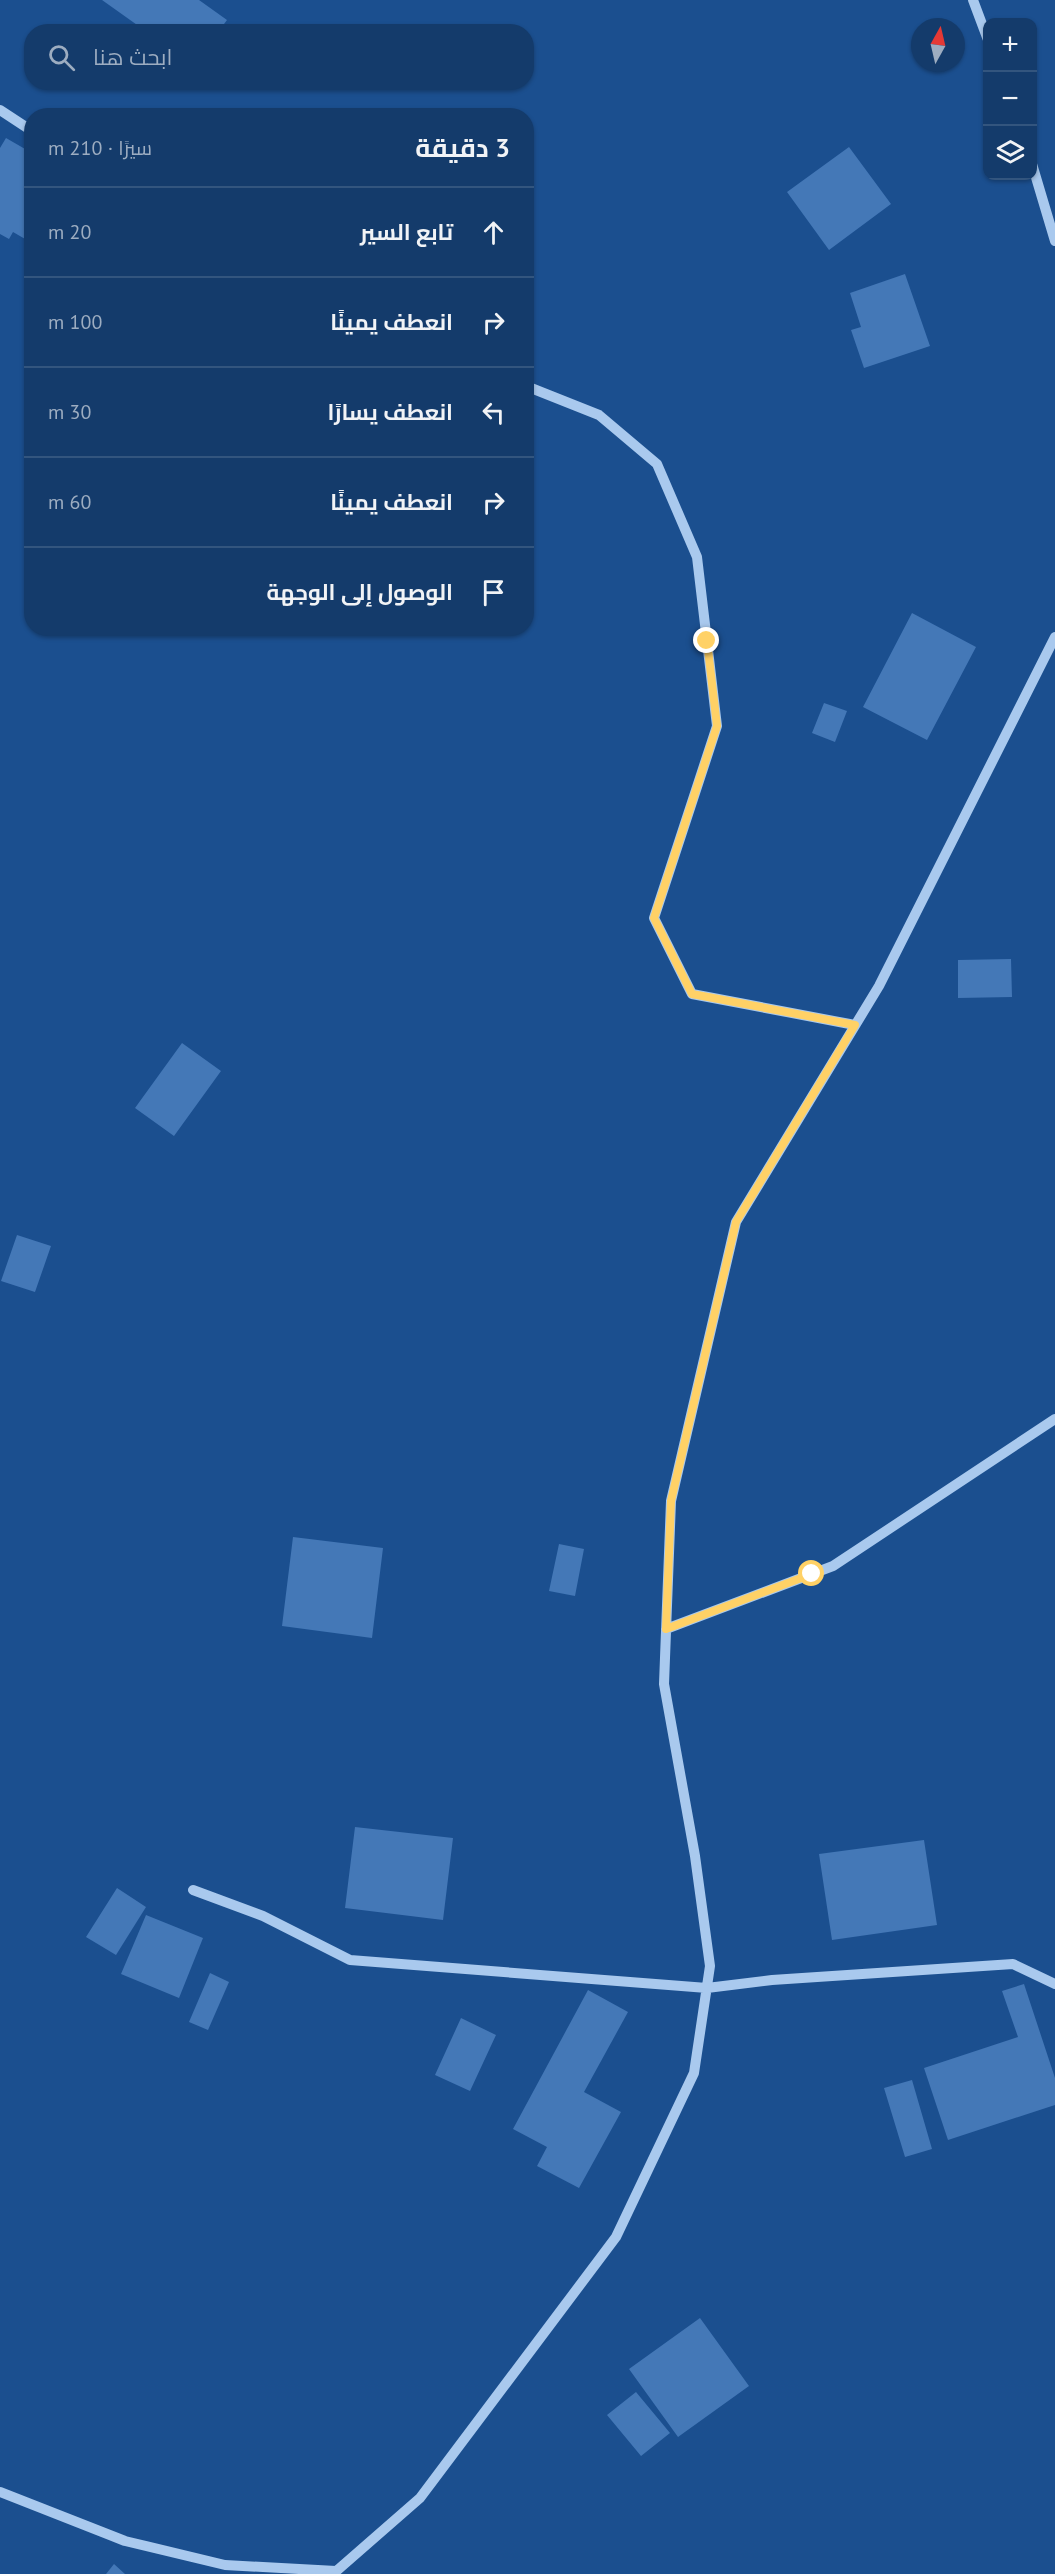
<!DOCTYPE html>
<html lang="ar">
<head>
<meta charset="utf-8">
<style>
  :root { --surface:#143b6b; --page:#214673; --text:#f1f3f6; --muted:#9dadc1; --line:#33557e }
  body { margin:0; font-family:"PT Sans",Cairo,sans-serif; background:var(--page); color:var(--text); direction:rtl }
  .controls { position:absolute; right:18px; top:18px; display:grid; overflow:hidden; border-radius:12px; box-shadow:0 2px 4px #0004 }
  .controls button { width:54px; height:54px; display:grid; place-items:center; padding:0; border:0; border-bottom:2px solid var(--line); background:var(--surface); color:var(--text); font:30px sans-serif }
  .compass { position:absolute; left:911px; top:18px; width:54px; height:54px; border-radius:50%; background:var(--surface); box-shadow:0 2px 4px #0004; rotate:8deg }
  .stop { position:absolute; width:18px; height:18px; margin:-14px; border:4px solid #ffd166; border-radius:50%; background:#fff }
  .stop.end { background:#ffd166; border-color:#fff; box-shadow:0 2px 6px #0008 }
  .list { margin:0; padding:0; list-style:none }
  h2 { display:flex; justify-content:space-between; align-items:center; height:78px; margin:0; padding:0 24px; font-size:26px }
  h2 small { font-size:20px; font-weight:400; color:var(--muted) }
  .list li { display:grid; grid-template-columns:39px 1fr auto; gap:18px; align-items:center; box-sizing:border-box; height:90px; padding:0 24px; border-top:2px solid var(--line) }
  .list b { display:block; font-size:22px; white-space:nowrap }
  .list em { font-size:20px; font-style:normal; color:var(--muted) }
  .icon { flex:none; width:33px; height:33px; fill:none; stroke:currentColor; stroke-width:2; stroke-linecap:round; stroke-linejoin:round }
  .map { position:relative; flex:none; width:1055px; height:2574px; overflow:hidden; direction:ltr }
  .search { position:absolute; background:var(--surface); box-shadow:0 2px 4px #0004; left:24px; top:24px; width:510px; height:66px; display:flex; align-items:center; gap:15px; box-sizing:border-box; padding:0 21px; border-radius:24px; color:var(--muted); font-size:22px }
  .panel { position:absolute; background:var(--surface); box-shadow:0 2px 4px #0004; left:24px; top:108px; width:510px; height:528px; border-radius:24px; direction:rtl }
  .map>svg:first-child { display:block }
  .building { fill:#4478b7 }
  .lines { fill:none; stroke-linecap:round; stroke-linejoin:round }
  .minor { stroke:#a9c9ee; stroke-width:10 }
  .route { stroke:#ffd166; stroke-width:8 }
</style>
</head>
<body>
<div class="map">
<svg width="1055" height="2574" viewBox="0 0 1055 2574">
  <rect width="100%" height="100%" fill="#1b4f8f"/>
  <!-- building -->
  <path class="building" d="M102 0H199L227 20 218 32H147Z
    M6 138 32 153V243L13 232 9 239 0 234V148Z
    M849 147 891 204 829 250 787 192Z
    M905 274 930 346 864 368 851 330 861 327 850 293Z
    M912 613 976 647 927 740 863 707Z
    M824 703 847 711 835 742 812 733Z
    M1011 959 1012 997 958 998V960Z
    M182 1043 221 1071 174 1136 135 1108Z
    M17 1235 51 1246 35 1292 1 1281Z
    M293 1537 383 1548 372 1638 282 1626Z
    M559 1544 584 1549 575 1596 549 1591Z
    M355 1827 453 1838 443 1920 345 1908Z
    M924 1840 937 1925 832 1940 819 1854Z
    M117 1888 146 1907 116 1955 86 1937Z
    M146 1915 203 1938 179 1998 121 1974Z
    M210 1973 229 1982 208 2030 189 2022Z
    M1024 1984 1055 2078V2105L948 2140 924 2068 1018 2037 1002 1991Z
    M588 1990 628 2012 584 2092 621 2112 579 2188 537 2166 547 2147 513 2129Z
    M461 2018 496 2035 470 2091 435 2075Z
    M912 2080 932 2149 905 2157 884 2088Z
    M700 2318 749 2386 678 2437 629 2369Z
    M636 2392 670 2433 641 2456 607 2415Z
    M114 2564 125 2574H106Z"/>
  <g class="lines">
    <!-- minor -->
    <path class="minor" d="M973 0 988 40
      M0 110 32 131
      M1032 164 1055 241
      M526 386 599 415 657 464 697 557 717 726 654 918 692 994 855 1025
      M666 1629 833 1566 1055 1419
      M193 1890 263 1916 350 1960 707 1988 772 1980 1013 1964 1055 1984
      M0 2492 125 2541 225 2565 336 2571
      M333 2574 420 2498 616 2237 694 2073 710 1966 695 1856 664 1684 671 1501 736 1222 879 986 1055 637"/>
  </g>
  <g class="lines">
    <!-- route -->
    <path class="route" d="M707 641 717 726 654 918 692 994 855 1025 736 1222 671 1501 666 1629 812 1574"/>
  </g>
</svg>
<div class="controls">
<button>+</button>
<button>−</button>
<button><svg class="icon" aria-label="layers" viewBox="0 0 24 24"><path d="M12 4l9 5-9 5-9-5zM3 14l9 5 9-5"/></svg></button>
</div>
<svg class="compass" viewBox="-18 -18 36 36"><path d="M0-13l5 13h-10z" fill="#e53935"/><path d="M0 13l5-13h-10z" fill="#9dadc1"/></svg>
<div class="stop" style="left:812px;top:1574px"></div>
<div class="stop end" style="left:707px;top:641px"></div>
<div class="search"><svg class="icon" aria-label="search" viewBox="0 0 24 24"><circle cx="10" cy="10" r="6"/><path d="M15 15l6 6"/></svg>ابحث هنا</div>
<section class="panel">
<h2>3 دقيقة<small>سيرًا · 210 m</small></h2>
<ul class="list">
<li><svg class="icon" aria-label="ahead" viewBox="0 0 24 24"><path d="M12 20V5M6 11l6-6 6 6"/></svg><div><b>تابع السير</b></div><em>20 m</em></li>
<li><svg class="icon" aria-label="right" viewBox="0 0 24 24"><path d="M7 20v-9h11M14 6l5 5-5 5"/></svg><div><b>انعطف يمينًا</b></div><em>100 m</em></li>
<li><svg class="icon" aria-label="left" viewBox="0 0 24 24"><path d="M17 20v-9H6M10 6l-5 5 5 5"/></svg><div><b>انعطف يسارًا</b></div><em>30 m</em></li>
<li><svg class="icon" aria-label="right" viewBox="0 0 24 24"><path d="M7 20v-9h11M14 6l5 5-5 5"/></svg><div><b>انعطف يمينًا</b></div><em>60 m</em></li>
<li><svg class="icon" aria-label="arrive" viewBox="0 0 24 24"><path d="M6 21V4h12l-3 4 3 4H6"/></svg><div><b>الوصول إلى الوجهة</b></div></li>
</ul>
</section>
</div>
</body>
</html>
